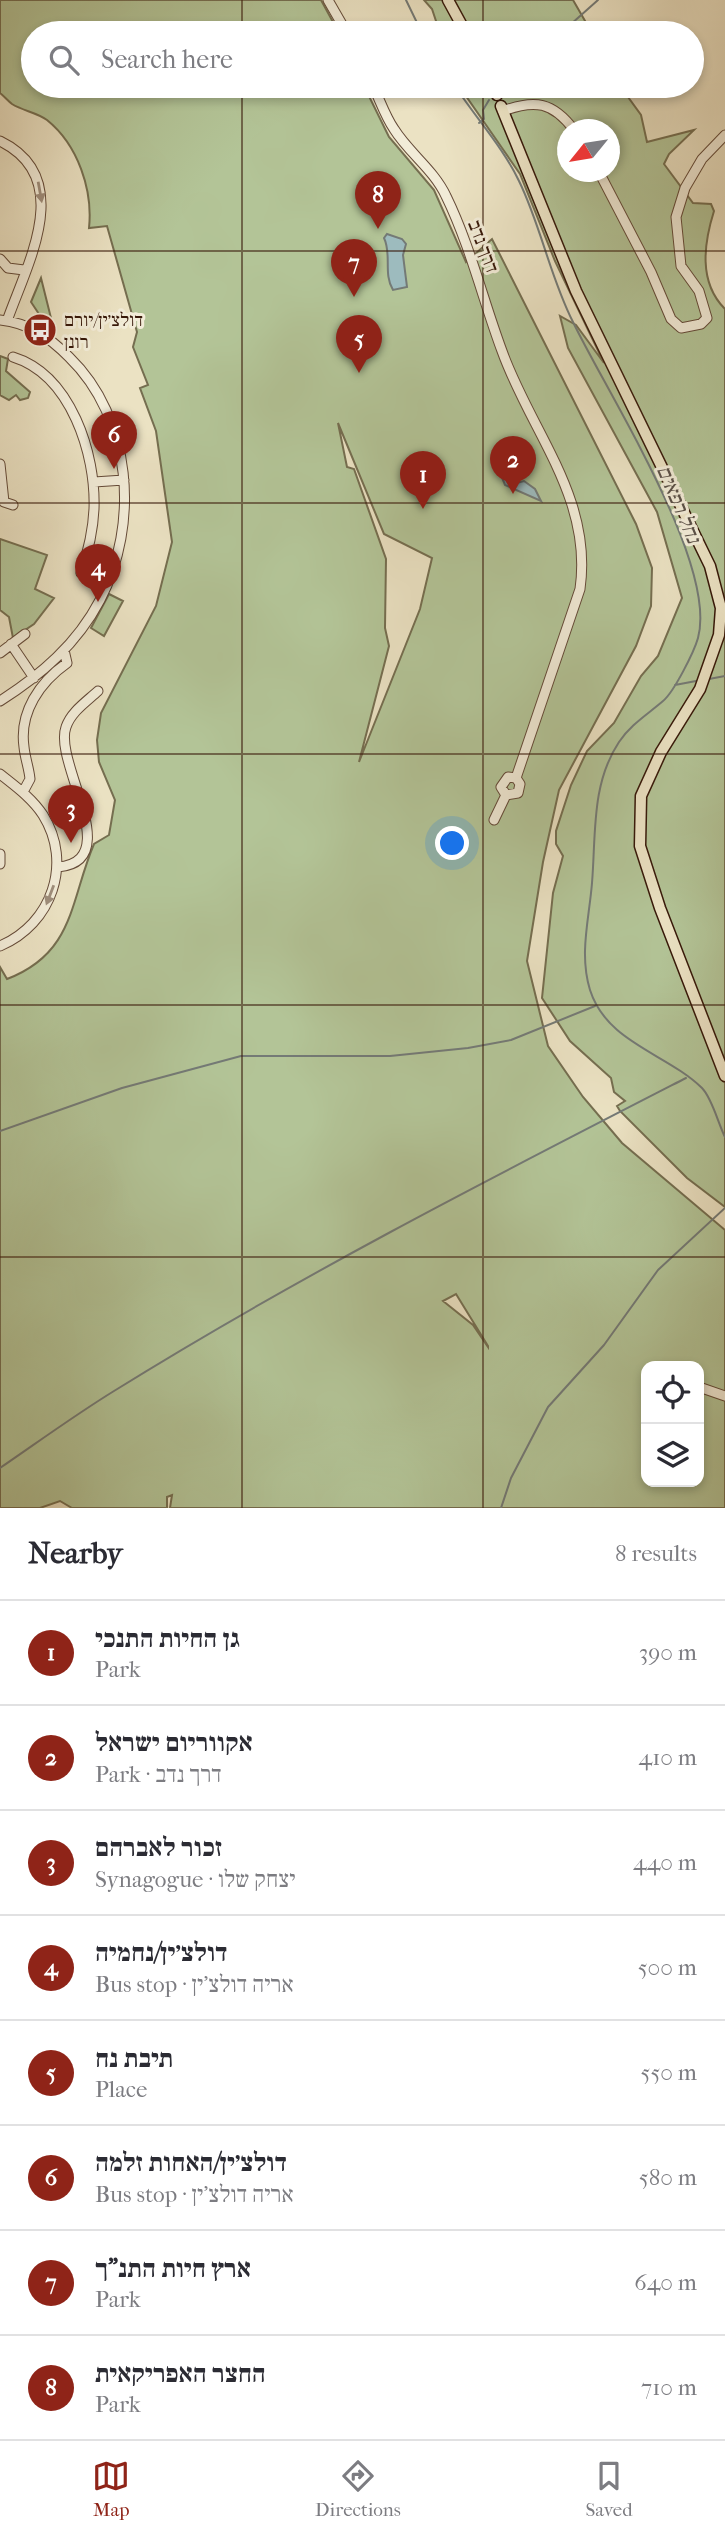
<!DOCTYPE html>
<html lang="en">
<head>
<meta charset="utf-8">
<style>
  :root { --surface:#fff; --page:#f2f2f3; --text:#2b2b33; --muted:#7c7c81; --line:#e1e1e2; --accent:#8f2418 }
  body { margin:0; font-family:"IM FELL French Canon","Frank Ruhl Libre",serif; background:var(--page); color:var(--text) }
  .controls { position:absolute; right:21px; bottom:21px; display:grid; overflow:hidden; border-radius:14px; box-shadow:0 4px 10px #0003 }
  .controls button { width:63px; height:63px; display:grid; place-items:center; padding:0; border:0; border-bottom:2px solid var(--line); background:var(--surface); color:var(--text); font:35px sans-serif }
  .compass { position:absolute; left:557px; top:119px; width:63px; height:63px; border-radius:50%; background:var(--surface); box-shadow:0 4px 10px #0003; rotate:240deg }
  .you { position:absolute; left:453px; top:844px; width:24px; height:24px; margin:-18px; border:5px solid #fff; border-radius:50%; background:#1a73e8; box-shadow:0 0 0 10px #1a73e833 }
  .badge { display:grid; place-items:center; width:46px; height:46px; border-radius:50%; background:var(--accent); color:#fff; font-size:23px; font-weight:700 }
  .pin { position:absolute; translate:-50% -58px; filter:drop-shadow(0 2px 4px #0008) }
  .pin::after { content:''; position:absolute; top:37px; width:24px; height:21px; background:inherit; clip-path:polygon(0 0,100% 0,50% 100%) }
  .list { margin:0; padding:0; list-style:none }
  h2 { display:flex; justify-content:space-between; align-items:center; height:91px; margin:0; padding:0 28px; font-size:30px }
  h2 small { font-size:23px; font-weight:400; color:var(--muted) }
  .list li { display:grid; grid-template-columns:46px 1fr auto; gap:21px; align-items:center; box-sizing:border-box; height:105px; padding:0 28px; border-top:2px solid var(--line) }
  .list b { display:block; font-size:26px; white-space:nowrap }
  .list p { margin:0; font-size:23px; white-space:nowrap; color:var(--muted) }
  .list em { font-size:23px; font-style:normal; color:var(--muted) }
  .icon { flex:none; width:38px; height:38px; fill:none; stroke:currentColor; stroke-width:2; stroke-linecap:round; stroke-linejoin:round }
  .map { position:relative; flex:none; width:725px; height:1508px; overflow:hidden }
  .search { position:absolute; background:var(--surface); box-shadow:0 4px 10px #0003; left:21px; right:21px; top:21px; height:77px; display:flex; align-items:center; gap:18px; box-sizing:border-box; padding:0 24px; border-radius:38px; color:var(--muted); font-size:26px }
  .sheet { height:931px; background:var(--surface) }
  nav { display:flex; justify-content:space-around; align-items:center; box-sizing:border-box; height:98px; border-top:2px solid var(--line); background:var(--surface); font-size:19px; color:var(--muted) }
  nav a { display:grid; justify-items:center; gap:4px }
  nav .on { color:var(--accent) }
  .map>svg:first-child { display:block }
  .green { fill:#b3c497; stroke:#756e50; stroke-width:2; fill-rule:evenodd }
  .water { fill:#9dbbbe; stroke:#747a76; stroke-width:2 }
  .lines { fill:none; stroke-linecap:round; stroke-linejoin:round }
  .stream { stroke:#747a76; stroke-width:2 }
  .minor-casing { stroke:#644a38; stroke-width:11 }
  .major-casing { stroke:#371809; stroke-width:13 }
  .minor { stroke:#f2ecd8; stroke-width:9 }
  .major { stroke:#ebe2c3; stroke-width:10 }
  .oneway { fill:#9e8d7b }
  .grid { fill:none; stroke:#371809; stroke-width:2; stroke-opacity:0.55 }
  .labels { text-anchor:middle; stroke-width:6; stroke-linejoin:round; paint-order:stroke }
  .street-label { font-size:19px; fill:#371809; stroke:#f2ecd8 }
  .poi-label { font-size:19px; fill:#371809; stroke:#f2ecd8; text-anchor:start }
  .water-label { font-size:21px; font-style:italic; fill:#5b5148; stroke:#f2ecd8 }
</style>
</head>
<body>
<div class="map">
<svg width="725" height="1508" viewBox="0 0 725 1508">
  <rect width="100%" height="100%" fill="#ebe2c3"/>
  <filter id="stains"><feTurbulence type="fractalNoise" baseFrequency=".00286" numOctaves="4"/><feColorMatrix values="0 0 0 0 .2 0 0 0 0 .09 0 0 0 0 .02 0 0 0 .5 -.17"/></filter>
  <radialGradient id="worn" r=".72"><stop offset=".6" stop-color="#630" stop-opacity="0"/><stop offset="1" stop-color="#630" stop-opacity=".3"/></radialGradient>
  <!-- green -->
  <path class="green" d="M0 0H321L339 33H33V86H364L389 137 434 190 466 262 492 239 636 524 652 568 651 606 636 646 559 790 543 862 527 961 548 1046 583 1097 622 1143 725 1230V1508H170L172 1495 167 1497V1508H72L60 1501 40 1508H0V967L7 979C75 953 70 900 94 844L109 835 115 800 99 762 97 740 101 713 156 606 172 542 156 431 140 388 148 385 133 347 137 332 107 226 89 228C93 190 78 145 47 120 36 112 23 111 12 104 8 101 4 96 0 93ZM338 423 384 534 432 558 420 609 359 762 389 646 385 628 386 559 354 469 347 467ZM456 1294 488 1346V1347L473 1325 443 1301ZM646 1366H699V1482H646Z
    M424 0H573L592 33H440L432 9Z
    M459 86H620L641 115 647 142 694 130 669 154 664 164 693 203 711 204 714 211C704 243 698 282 725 309V1207L687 1178 620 1111 617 1106 625 1101 614 1092 611 1078 570 1041 542 998 553 893 563 856 556 844V831L571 785 587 751 614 723 641 676 658 656 682 598 657 512 568 348 560 316 576 325 604 363 555 261 520 174ZM568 130H610V172H568Z
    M41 278 52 322 39 314 31 302Z
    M0 356 8 359 6 371 30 392 28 398 20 400 16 395 9 400 0 395Z
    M0 539 47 555 35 589 54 598 34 624 13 638 9 617 0 610Z
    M109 594 123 601 104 636 91 628Z"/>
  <!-- water -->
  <path class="water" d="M387 234 402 239 406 244 403 255 407 287 393 290C383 274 392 254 384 238Z
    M494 458 500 462 513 484 524 481 535 489 541 501 505 485Z"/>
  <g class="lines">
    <!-- stream -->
    <path class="stream" d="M406 0 422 33
      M561 33 598 0
      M455 86C475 117 503 147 519 181 541 226 550 277 573 322 607 393 718 564 698 638 694 652 674 692 663 701 648 714 630 725 619 742 591 784 596 835 592 883 589 920 579 954 590 990 607 1043 666 1053 702 1088 712 1098 718 1123 725 1137
      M479 123 484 119 483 110 489 100
      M709 679 725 676
      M675 685 696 681
      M0 1131 122 1088 241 1056H390L468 1048 511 1040 595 1006
      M0 1468C38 1442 75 1415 114 1391 299 1276 493 1177 686 1078
      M501 1508 511 1478 548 1407 604 1345 658 1270 725 1208"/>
    <defs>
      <path id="minor" d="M328 0 347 33
        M373 86C380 100 385 116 394 129 409 153 434 170 446 196 470 245 483 300 502 351 531 432 593 498 580 589L516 778
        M503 111C535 99 553 102 574 130
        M0 141C76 178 27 264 7 321
        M599 172 651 272 671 319 681 328 701 324 707 318 699 291 681 266 676 217 685 188 702 159 725 135
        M0 259 8 268 24 270
        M0 320C29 323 49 337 69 357 132 418 140 524 100 600 77 644 41 675 0 701
        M13 357C71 375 96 454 94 509 93 531 88 552 81 573L106 587
        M0 464 4 502 13 505
        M94 482 124 480
        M11 644 34 678
        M0 653 25 634
        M0 774C15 786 32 798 43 815 73 863 52 924 0 946
        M23 792 30 779C29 768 25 758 24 747 19 712 40 682 67 663L64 650
        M506 795 501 787 508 777 516 778
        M506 795 518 793 520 784 516 778
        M494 820 506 795
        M0 854V864
        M58 867C126 861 53 763 66 727 71 712 86 702 98 691
        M699 1387 725 1396"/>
      <path id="major" d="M448 0 466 33
        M493 86 497 95
        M501 106 576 291 710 566 721 608 719 635 700 689 661 752 641 796 640 846 660 908 725 1076"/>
    </defs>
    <!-- minor casing -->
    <use href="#minor" class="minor-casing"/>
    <!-- major casing -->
    <use href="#major" class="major-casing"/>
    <!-- minor -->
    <use href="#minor" class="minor"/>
    <!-- major -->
    <use href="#major" class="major"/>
  </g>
  <!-- one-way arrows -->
  <defs><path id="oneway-solid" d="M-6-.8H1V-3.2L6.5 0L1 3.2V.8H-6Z" transform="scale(1.75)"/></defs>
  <g class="oneway">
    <use href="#oneway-solid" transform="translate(40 192) rotate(80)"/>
    <use href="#oneway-solid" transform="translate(50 895) rotate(111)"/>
  </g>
  <!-- grid -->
  <path class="grid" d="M242 0V33M483 0V33M242 86V1508M483 86V1508M0 251H725M0 503H725M0 754H725M0 1005H725M0 1257H725"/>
  <!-- icons -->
  <defs>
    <symbol id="bus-disc" viewBox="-11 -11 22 22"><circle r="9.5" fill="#8f2418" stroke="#f2ecd8"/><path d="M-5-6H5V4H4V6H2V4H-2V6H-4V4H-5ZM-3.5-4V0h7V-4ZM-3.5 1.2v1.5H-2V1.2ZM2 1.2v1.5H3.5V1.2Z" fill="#fff"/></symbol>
  </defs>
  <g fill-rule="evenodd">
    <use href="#bus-disc" x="21" y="311" width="38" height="38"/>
  </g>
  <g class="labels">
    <!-- street labels -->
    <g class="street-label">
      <text transform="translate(484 246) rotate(69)" y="7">דרך נדב</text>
    </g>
    <!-- poi labels -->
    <g class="poi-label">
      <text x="64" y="326">דולצ׳ין/יורם<tspan x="64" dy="22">רונן</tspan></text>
    </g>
    <!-- water labels -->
    <g class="water-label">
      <text transform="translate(679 504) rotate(67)" y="7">נחל רפאים</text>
    </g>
  </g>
  <rect width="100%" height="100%" filter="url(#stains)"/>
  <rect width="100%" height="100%" fill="url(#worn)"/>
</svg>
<div class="controls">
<button><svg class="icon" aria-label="locate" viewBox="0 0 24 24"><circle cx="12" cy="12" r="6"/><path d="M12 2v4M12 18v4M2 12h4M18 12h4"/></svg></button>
<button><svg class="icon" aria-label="layers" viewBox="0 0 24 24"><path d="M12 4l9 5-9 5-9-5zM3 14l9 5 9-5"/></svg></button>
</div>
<svg class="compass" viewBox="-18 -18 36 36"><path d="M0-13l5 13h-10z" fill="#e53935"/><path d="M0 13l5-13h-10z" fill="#7c7c81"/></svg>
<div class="you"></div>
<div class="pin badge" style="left:423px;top:509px">1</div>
<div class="pin badge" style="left:513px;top:494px">2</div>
<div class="pin badge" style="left:71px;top:843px">3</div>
<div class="pin badge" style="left:98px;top:602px">4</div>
<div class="pin badge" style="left:359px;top:373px">5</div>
<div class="pin badge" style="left:114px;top:469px">6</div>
<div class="pin badge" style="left:354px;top:297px">7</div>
<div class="pin badge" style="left:378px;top:229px">8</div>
<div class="search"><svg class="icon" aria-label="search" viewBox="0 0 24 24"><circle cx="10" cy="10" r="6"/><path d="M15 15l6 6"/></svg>Search here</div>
</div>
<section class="sheet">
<h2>Nearby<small>8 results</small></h2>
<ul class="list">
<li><span class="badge">1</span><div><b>גן החיות התנכי</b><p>Park</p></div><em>390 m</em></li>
<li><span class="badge">2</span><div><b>אקווריום ישראל</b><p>Park · דרך נדב</p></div><em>410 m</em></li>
<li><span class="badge">3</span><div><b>זכור לאברהם</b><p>Synagogue · יצחק שלו</p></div><em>440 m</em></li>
<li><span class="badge">4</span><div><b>דולצ׳ין/נחמיה</b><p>Bus stop · אריה דולצ'ין</p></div><em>500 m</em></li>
<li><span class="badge">5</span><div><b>תיבת נח</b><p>Place</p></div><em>550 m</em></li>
<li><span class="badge">6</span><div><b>דולצ׳ין/האחות זלמה</b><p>Bus stop · אריה דולצ'ין</p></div><em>580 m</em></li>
<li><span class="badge">7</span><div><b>ארץ חיות התנ&quot;ך</b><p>Park</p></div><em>640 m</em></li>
<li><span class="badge">8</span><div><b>החצר האפריקאית</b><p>Park</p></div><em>710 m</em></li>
</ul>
</section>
<nav>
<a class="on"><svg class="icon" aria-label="map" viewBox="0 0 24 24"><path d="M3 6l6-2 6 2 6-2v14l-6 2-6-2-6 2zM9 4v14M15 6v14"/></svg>Map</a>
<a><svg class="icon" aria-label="directions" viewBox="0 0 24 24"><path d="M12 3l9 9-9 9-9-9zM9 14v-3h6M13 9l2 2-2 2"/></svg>Directions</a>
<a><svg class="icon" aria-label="saved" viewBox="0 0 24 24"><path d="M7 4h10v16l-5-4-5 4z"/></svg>Saved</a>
</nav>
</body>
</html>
